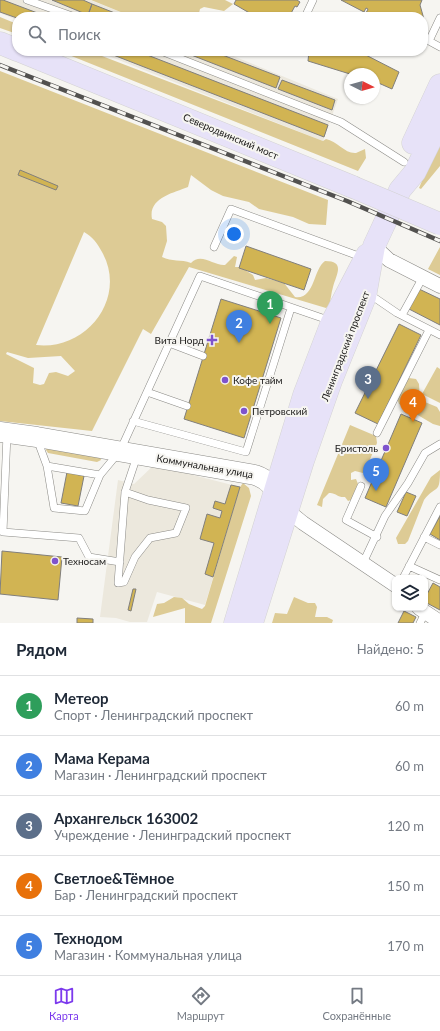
<!DOCTYPE html>
<html lang="ru">
<head>
<meta charset="utf-8">
<style>
  :root { --surface:#fff; --page:#f6f6f7; --text:#1f2937; --muted:#747a83; --line:#e0e1e3; --accent:#7c3aed }
  body { margin:0; font-family:Lato,sans-serif; background:var(--page); color:var(--text) }
  .controls { position:absolute; right:12px; bottom:12px; display:grid; overflow:hidden; border-radius:8px; box-shadow:0 1px 3px #0004 }
  .controls button { width:36px; height:36px; display:grid; place-items:center; padding:0; border:0; border-bottom:1px solid var(--line); background:var(--surface); color:var(--text); font:20px sans-serif }
  .compass { position:absolute; left:344px; top:68px; width:36px; height:36px; border-radius:50%; background:var(--surface); box-shadow:0 1px 3px #0004; rotate:95deg }
  .you { position:absolute; left:234px; top:234px; width:14px; height:14px; margin:-10px; border:3px solid #fff; border-radius:50%; background:#1a73e8; box-shadow:0 0 0 6px #1a73e833 }
  .badge { display:grid; place-items:center; width:26px; height:26px; border-radius:50%; background:var(--accent); color:#fff; font-size:13px; font-weight:700 }
  .pin { position:absolute; translate:-50% -33px; filter:drop-shadow(0 1px 2px #0008) }
  .pin::after { content:''; position:absolute; top:21px; width:14px; height:12px; background:inherit; clip-path:polygon(0 0,100% 0,50% 100%) }
  .list { margin:0; padding:0; list-style:none }
  h2 { display:flex; justify-content:space-between; align-items:center; height:52px; margin:0; padding:0 16px; font-size:17px }
  h2 small { font-size:13px; font-weight:400; color:var(--muted) }
  .list li { display:grid; grid-template-columns:26px 1fr auto; gap:12px; align-items:center; box-sizing:border-box; height:60px; padding:0 16px; border-top:1px solid var(--line) }
  .list b { display:block; font-size:15px; white-space:nowrap }
  .list p { margin:0; font-size:13px; white-space:nowrap; color:var(--muted) }
  .list em { font-size:13px; font-style:normal; color:var(--muted) }
  .icon { flex:none; width:22px; height:22px; fill:none; stroke:currentColor; stroke-width:2; stroke-linecap:round; stroke-linejoin:round }
  .map { position:relative; flex:none; width:440px; height:623px; overflow:hidden }
  .search { position:absolute; background:var(--surface); box-shadow:0 1px 3px #0004; left:12px; right:12px; top:12px; height:44px; display:flex; align-items:center; gap:10px; box-sizing:border-box; padding:0 14px; border-radius:16px; color:var(--muted); font-size:15px }
  .sheet { height:352px; background:var(--surface) }
  nav { display:flex; justify-content:space-around; align-items:center; box-sizing:border-box; height:56px; border-top:1px solid var(--line); background:var(--surface); font-size:11px; color:var(--muted) }
  nav a { display:grid; justify-items:center; gap:2px }
  nav .on { color:var(--accent) }
  .map>svg:first-child { display:block }
  .built { fill:#ece8dd }
  .green { fill:#ddcb95; fill-rule:evenodd }
  .building { fill:#d1b453; stroke:#817f7c }
  .lines { fill:none; stroke-linecap:round; stroke-linejoin:round }
  .service-casing { stroke:#8b8a86; stroke-width:8 }
  .minor-casing { stroke:#8b8a86; stroke-width:15 }
  .secondary-casing { stroke:#8b8a86; stroke-width:21 }
  .primary-casing { stroke:#d3d2d2; stroke-width:23 }
  .service { stroke:#fff; stroke-width:7 }
  .minor { stroke:#fff; stroke-width:14 }
  .secondary { stroke:#fff; stroke-width:20 }
  .primary { stroke:#e7e2f8; stroke-width:22 }
  .rail-casing { stroke:#52514f; stroke-width:4.5 }
  .rail { stroke:#f6f5f1; stroke-width:3; stroke-dasharray:9; stroke-linecap:butt }
  .primary-bridge-casing { stroke:#d3d2d2; stroke-width:23; stroke-linecap:butt }
  .primary-bridge { stroke:#e7e2f8; stroke-width:22 }
  .poi-dot { fill:#7e53cc; stroke:#f6f5f1; stroke-width:1.5 }
  .labels { text-anchor:middle; stroke-width:4; stroke-linejoin:round; paint-order:stroke }
  .street-label { font-size:10px; fill:#21201f; stroke:#f6f5f1 }
  .poi-label { font-size:10px; fill:#21201f; stroke:#f6f5f1; text-anchor:start }
</style>
</head>
<body>
<div class="map">
<svg width="440" height="623" viewBox="0 0 440 623">
  <rect width="100%" height="100%" fill="#f6f5f1"/>
  <!-- built -->
  <path class="built" d="M0 0H90L133 17H17V20L0 13Z
    M96 51H221L338 99 323 141Z
    M154 465 240 487 205 605 157 592 147 622H130L116 618 100 617 118 480 134 484Z"/>
  <!-- green -->
  <path class="green" d="M91 0H225L233 4 224 11 204 7 200 9 198 17H133Z
    M0 17 17 24V34L0 28Z
    M59 51H89L323 141 326 139C337 141 345 154 356 153 359 152 362 150 365 149L366 158 358 171Z
    M0 71 328 200 326 225 309 224 293 217 259 209 249 202 223 196 211 190 191 175 188 187C173 193 148 198 152 219L162 222 166 226 167 241 162 257C172 262 181 259 191 263 201 252 214 266 225 265L234 256 237 257 235 267H240L253 275 255 280 266 278 284 283 295 297C315 300 313 269 325 261 346 261 336 275 333 287 331 293 331 300 329 306L326 308 189 267 151 334 143 329 92 431 0 421ZM84 232C93 237 97 243 102 252 128 298 86 351 36 345ZM7 352 28 358 61 356 75 371 68 376 56 372 49 373 44 384 40 385 33 383 34 368 6 354Z
    M437 146 440 147V166L421 189 419 188Z
    M440 247V275L428 269Z
    M437 367 440 369V403L422 394Z
    M409 378 416 379 419 384 420 400 437 407 440 412V426L433 424 399 404 397 398 402 382Z
    M350 425 376 436 377 443 365 471 363 473 355 471 351 473V480L356 479 358 484 351 500 348 501 345 497C338 498 335 492 329 493L323 499 322 507 317 505Z
    M47 447 100 457 101 460 97 462 48 453 46 450Z
    M440 470C440 496 436 484 424 500L408 541 405 544H398L396 538 431 477Z
    M243 483 249 488 251 496 211 623H185V608L153 617 157 604 164 603 174 597 182 598 189 604 202 609 205 606 240 487Z
    M294 597 308 603H315L317 607 315 617H327L333 620 332 623H272L275 613 287 614Z"/>
  <!-- building -->
  <path class="building" d="M0 0H3L48 17 17 18 0 12Z
    M52 0H83L92 4 88 15Z
    M236 0H297L300 2 297 7 295 6 289 17H252L253 15 234 4Z
    M341 0H422L420 5 427 30 423 31V17H377L366 13 368 9 366 8 364 12Z
    M92 4 125 17H94L88 15Z
    M103 51H137L328 125 324 137Z
    M181 51H212L280 77 276 88Z
    M309 51H358L399 72 392 89 374 81V74H350L308 61Z
    M282 80 335 100 332 110 278 89Z
    M20 170 58 186 56 190 18 175Z
    M246 246 311 269 304 290 239 268Z
    M419 289 440 299V325L409 309Z
    M221 299 281 318 244 438 184 419Z
    M399 324 421 335 378 424 355 413Z
    M401 414 422 423 386 507 365 498Z
    M67 472 84 476 78 506 61 503Z
    M231 485 240 487 213 577 205 574 214 543 200 539 207 514 220 518 222 511 213 508 215 501 225 504Z
    M406 492 416 496 407 516 397 512Z
    M440 516V540L430 534Z
    M2 551 62 557 58 600 0 594Z
    M433 583 440 587V610L425 602V598Z
    M133 589H136L131 611 128 610Z
    M404 611 416 617 413 623H398Z
    M77 618 93 619V623H77Z"/>
  <g class="lines">
    <defs>
      <path id="service" d="M27 0 75 17
        M305 17 313 0
        M440 18 429 41 440 47
        M161 51 341 122 404 162
        M214 247 231 209 364 258
        M367 297 372 296 397 313 440 335
        M402 315 423 277
        M169 343 203 356
        M147 392 187 406
        M133 421 246 452 291 308
        M377 433 429 330
        M7 434 3 532 79 538 89 557 120 562
        M37 439 47 466 54 508 85 511 100 475 120 451 200 276 331 321
        M47 466 100 475
        M361 486 346 520 377 537
        M125 492 148 500 186 508 176 533 150 538 135 557 124 582 118 583 125 492 137 456
        M424 537 440 545
        M363 563 385 516 408 483 425 453 440 444
        M409 566 440 580
        M403 578 440 507
        M420 623 425 613"/>
      <path id="minor" d="M374 246 389 260 440 286
        M287 510 303 523 395 585
        M419 608 440 622"/>
      <path id="secondary" d="M0 432 37 437 255 475C270 480 275 489 283 503"/>
      <path id="primary" d="M0 43 17 50
        M20 51 353 187
        M413 143 440 85
        M235 623 304 395 332 322 367 255
        M252 623 303 461 331 381 365 297 374 246 400 190 415 172 440 121"/>
    </defs>
    <!-- service casing -->
    <use href="#service" class="service-casing"/>
    <!-- minor casing -->
    <use href="#minor" class="minor-casing"/>
    <!-- secondary casing -->
    <use href="#secondary" class="secondary-casing"/>
    <!-- primary casing -->
    <use href="#primary" class="primary-casing"/>
    <!-- service -->
    <use href="#service" class="service"/>
    <!-- minor -->
    <use href="#minor" class="minor"/>
    <!-- secondary -->
    <use href="#secondary" class="secondary"/>
    <!-- primary -->
    <use href="#primary" class="primary"/>
    <defs>
      <path id="rail" d="M0 65 347 201 440 241"/>
    </defs>
    <!-- rail casing -->
    <use href="#rail" class="rail-casing"/>
    <!-- rail -->
    <use href="#rail" class="rail"/>
    <defs>
      <path id="primary-bridge" d="M353 187 440 224"/>
    </defs>
    <!-- primary-bridge casing -->
    <use href="#primary-bridge" class="primary-bridge-casing"/>
    <!-- primary-bridge -->
    <use href="#primary-bridge" class="primary-bridge"/>
  </g>
  <!-- markers -->
  <g class="poi-dot">
    <path d="M210 334h4v4h4v4h-4v4h-4v-4h-4v-4h4z"/>
    <circle cx="225" cy="380" r="4"/>
    <circle cx="244" cy="411" r="4"/>
    <circle cx="386" cy="448" r="4"/>
    <circle cx="55" cy="561" r="4"/>
  </g>
  <g class="labels">
    <!-- street labels -->
    <g class="street-label">
      <text transform="translate(231 136) rotate(23)" y="4">Северодвинский мост</text>
      <text transform="translate(345 346) rotate(-69)" y="4">Ленинградский проспект</text>
      <text transform="translate(205 466) rotate(10)" y="4">Коммунальная улица</text>
    </g>
    <!-- poi labels -->
    <g class="poi-label">
      <text x="204" y="344" text-anchor="end">Вита Норд</text>
      <text x="233" y="384">Кофе тайм</text>
      <text x="252" y="415">Петровский</text>
      <text x="378" y="452" text-anchor="end">Бристоль</text>
      <text x="63" y="565">Техносам</text>
    </g>
  </g>
</svg>
<div class="controls">
<button><svg class="icon" aria-label="layers" viewBox="0 0 24 24"><path d="M12 4l9 5-9 5-9-5zM3 14l9 5 9-5"/></svg></button>
</div>
<svg class="compass" viewBox="-18 -18 36 36"><path d="M0-13l5 13h-10z" fill="#e53935"/><path d="M0 13l5-13h-10z" fill="#747a83"/></svg>
<div class="you"></div>
<div class="pin badge" style="left:270px;top:324px;background:#2e9e5b">1</div>
<div class="pin badge" style="left:239px;top:343px;background:#3f7fe0">2</div>
<div class="pin badge" style="left:368px;top:399px;background:#5c6f8a">3</div>
<div class="pin badge" style="left:413px;top:422px;background:#e8710a">4</div>
<div class="pin badge" style="left:376px;top:491px;background:#3f7fe0">5</div>
<div class="search"><svg class="icon" aria-label="search" viewBox="0 0 24 24"><circle cx="10" cy="10" r="6"/><path d="M15 15l6 6"/></svg>Поиск</div>
</div>
<section class="sheet">
<h2>Рядом<small>Найдено: 5</small></h2>
<ul class="list">
<li><span class="badge" style="background:#2e9e5b">1</span><div><b>Метеор</b><p>Спорт · Ленинградский проспект</p></div><em>60 m</em></li>
<li><span class="badge" style="background:#3f7fe0">2</span><div><b>Мама Керама</b><p>Магазин · Ленинградский проспект</p></div><em>60 m</em></li>
<li><span class="badge" style="background:#5c6f8a">3</span><div><b>Архангельск 163002</b><p>Учреждение · Ленинградский проспект</p></div><em>120 m</em></li>
<li><span class="badge" style="background:#e8710a">4</span><div><b>Светлое&amp;Тёмное</b><p>Бар · Ленинградский проспект</p></div><em>150 m</em></li>
<li><span class="badge" style="background:#3f7fe0">5</span><div><b>Технодом</b><p>Магазин · Коммунальная улица</p></div><em>170 m</em></li>
</ul>
</section>
<nav>
<a class="on"><svg class="icon" aria-label="map" viewBox="0 0 24 24"><path d="M3 6l6-2 6 2 6-2v14l-6 2-6-2-6 2zM9 4v14M15 6v14"/></svg>Карта</a>
<a><svg class="icon" aria-label="directions" viewBox="0 0 24 24"><path d="M12 3l9 9-9 9-9-9zM9 14v-3h6M13 9l2 2-2 2"/></svg>Маршрут</a>
<a><svg class="icon" aria-label="saved" viewBox="0 0 24 24"><path d="M7 4h10v16l-5-4-5 4z"/></svg>Сохранённые</a>
</nav>
</body>
</html>
